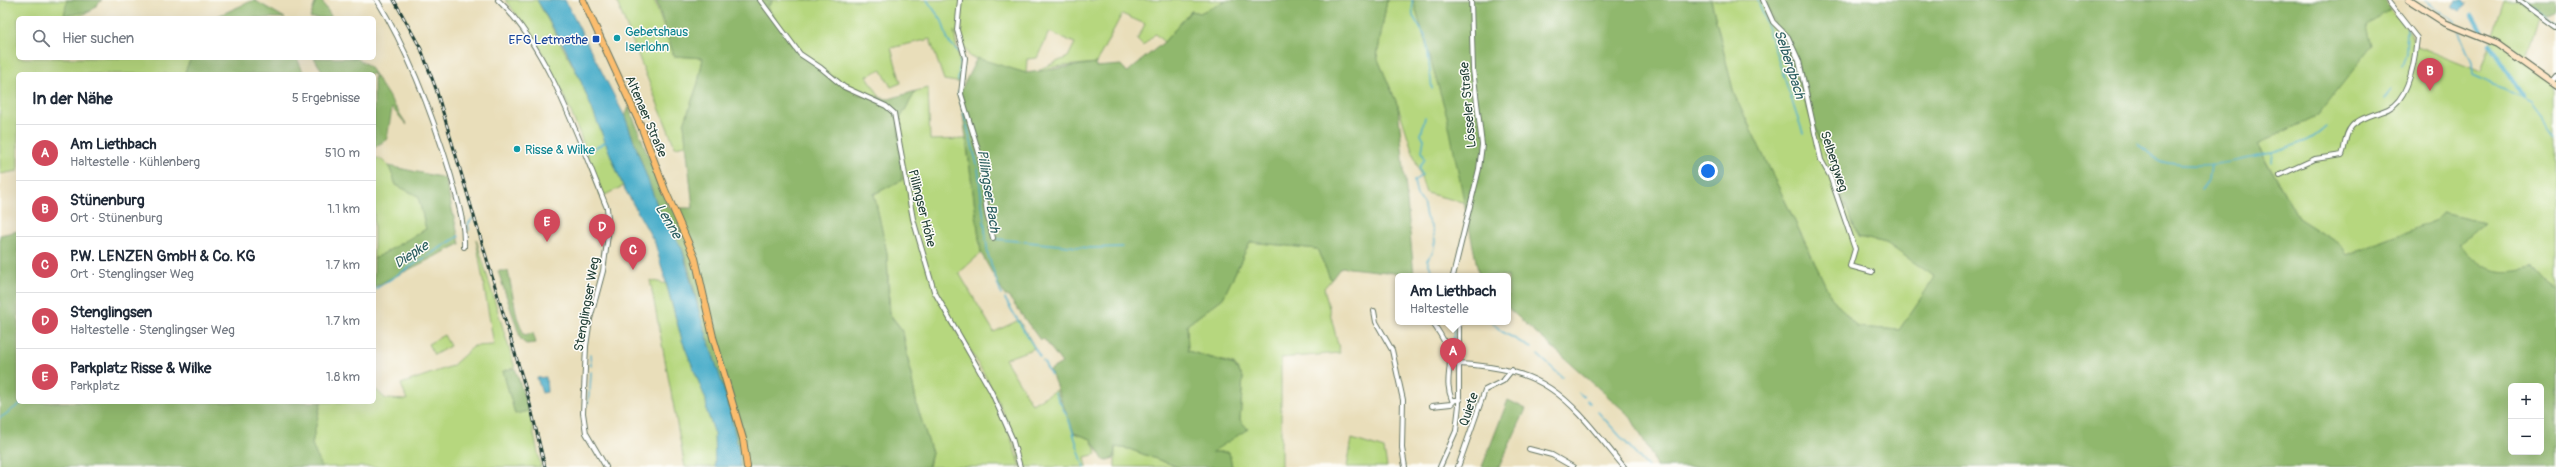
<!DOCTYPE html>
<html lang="de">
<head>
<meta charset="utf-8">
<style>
  :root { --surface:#fff; --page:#f6f6f7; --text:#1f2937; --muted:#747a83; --line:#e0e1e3; --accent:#d1495b }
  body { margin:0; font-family:Pangolin,sans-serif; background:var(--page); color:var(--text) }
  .controls { position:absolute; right:12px; bottom:12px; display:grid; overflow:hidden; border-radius:6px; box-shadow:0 4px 16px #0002 }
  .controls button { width:36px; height:36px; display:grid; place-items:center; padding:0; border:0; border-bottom:1px solid var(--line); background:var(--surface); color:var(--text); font:20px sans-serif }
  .you { position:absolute; left:1708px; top:171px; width:14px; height:14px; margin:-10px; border:3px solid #fff; border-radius:50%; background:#1a73e8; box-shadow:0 0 0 6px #1a73e833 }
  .badge { display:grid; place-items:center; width:26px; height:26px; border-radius:50%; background:var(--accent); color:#fff; font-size:13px; font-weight:700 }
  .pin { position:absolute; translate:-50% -33px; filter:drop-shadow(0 1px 2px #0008) }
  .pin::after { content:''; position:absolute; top:21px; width:14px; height:12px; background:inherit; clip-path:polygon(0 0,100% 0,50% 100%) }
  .popup { position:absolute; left:1395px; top:273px; width:116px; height:52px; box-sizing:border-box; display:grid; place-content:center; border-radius:6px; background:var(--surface); filter:drop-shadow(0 1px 3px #0005); font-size:13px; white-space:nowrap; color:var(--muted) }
  .popup b { font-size:15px; color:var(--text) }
  .popup::after { content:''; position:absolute; left:50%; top:100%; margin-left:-8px; border:8px solid transparent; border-top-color:var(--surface) }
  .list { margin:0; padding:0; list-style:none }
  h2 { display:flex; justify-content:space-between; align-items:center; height:52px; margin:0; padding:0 16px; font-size:17px }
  h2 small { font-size:13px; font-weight:400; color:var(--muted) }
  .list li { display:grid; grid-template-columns:26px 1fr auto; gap:12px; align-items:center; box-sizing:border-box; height:56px; padding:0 16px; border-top:1px solid var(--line) }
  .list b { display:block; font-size:15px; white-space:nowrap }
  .list p { margin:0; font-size:13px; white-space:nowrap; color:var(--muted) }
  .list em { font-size:13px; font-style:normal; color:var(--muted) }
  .icon { flex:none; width:22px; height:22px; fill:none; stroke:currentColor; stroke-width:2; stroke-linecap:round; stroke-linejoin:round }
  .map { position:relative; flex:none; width:2556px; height:467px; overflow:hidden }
  .search { position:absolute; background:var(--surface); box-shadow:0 4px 16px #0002; left:16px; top:16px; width:360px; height:44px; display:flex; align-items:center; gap:10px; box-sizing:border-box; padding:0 14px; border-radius:6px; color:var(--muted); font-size:15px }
  .panel { position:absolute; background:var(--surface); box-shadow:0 4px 16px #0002; left:16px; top:72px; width:360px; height:332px; border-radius:6px }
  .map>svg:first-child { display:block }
  .green { fill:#b6d77e; stroke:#6a8a59 }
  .forest { fill:#90b86d; stroke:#587a50; fill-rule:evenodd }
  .water { fill:#4baeca; stroke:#35767f }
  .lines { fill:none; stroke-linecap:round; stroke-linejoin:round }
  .stream { stroke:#4baeca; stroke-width:1.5 }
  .canal { stroke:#4baeca; stroke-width:4.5 }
  .minor-casing { stroke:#667563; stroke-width:6 }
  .secondary-casing { stroke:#667563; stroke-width:8 }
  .primary-casing { stroke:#667563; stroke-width:8 }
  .minor { stroke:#fff; stroke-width:4 }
  .secondary { stroke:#fde5c5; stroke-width:5.5 }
  .primary { stroke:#fbbd6e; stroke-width:6 }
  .rail-casing { stroke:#1f3d34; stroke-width:3 }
  .rail { stroke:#fdfcf7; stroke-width:1.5; stroke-dasharray:4.5; stroke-linecap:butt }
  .culture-dot { fill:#0f9aa8; stroke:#fdfcf7; stroke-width:1.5 }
  .transit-dot { fill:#1a4fb4; stroke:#fdfcf7; stroke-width:1.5 }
  .labels { text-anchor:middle; stroke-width:3; stroke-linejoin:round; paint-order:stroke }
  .culture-label { font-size:13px; fill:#0d838f; stroke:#fdfcf7; text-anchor:start }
  .transit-label { font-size:13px; fill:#164399; stroke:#fdfcf7; text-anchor:end }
  .street-label { font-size:13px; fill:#1f3d34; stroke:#fdfcf7 }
  .water-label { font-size:14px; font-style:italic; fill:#2c5f61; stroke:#fdfcf7 }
</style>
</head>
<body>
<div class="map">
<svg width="2556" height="467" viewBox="0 0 2556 467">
  <rect width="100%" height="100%" fill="#fdfcf7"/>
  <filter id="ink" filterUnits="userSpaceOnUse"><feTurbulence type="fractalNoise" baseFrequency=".025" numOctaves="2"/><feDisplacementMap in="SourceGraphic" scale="8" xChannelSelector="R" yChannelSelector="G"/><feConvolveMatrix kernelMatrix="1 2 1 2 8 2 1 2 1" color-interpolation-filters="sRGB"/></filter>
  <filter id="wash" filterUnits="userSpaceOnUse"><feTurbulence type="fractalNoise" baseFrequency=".012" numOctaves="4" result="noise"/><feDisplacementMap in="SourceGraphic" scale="16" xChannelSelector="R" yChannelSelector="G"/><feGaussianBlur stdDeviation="0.9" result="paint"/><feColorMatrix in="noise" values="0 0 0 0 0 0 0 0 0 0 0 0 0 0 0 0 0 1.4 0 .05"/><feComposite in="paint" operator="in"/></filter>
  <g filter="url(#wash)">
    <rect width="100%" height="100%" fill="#e9deba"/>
    <!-- green -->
    <path class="green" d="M0 0H99L91 11 76 18H18V58H191L184 74H18V171L0 174Z
      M505 0H537L580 79 623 186 601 197C584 140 562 84 531 33 524 22 513 11 505 0Z
      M616 0H654L674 56 703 58 698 83 684 124 686 145 675 147Z
      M773 0H1227L1200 13 1191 11 1164 42 1155 34 1143 46 1137 40 1145 24 1122 14 1096 63 1053 67 1040 71V69L1068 57 1075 43 1049 32 1037 58 1027 59 1026 73 970 57 954 31 963 83 944 80 930 39 891 48 901 83 891 87 881 69 867 76 880 97 856 94 793 47 770 11 768 7Z
      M1387 0H1413L1447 115 1466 203 1426 193 1398 106 1377 57Z
      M1711 0H1765L1858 237 1886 243 1936 277 1899 330 1857 327 1831 297 1734 94Z
      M2504 0H2521L2539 15 2526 58 2554 78 2556 76V292L2534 268 2506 273 2483 272 2458 244 2484 223 2443 213 2437 220 2347 255 2339 244 2298 218 2257 144 2318 115 2366 26 2390 9 2411 34 2414 45 2481 72Z
      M928 88 930 140 966 139 981 253 959 273 994 332 1019 320 1035 348 1005 359 1032 404 1056 390 1074 433 1091 439 1097 454 1085 457 1087 467H1022C1008 408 973 354 941 303L991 393 1011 438 1020 467H929L932 453 917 406 903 331 890 314 887 253 874 194 902 180 898 122 916 91Z
      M374 158C388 158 392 174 396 185L418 196 426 229 374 259Z
      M476 239 515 368 503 371 515 414 529 411 541 467H321L312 444 321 402H374V388L386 399 407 400 401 384 452 366 474 346 494 345Z
      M1250 242 1317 249 1331 280 1324 288 1340 353 1281 358V467H1232L1229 452H1211L1240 420 1243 377 1234 364 1188 351 1187 325 1223 298Z
      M650 280 666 284 682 340 706 400 707 412 714 431 715 467H685Z
      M444 335 450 346 434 355 428 344Z
      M1352 439 1384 449 1387 467H1347Z
      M1115 447 1129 449 1178 467H1115Z"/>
    <!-- forest -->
    <path class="forest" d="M67 0H102L91 11 64 16Z
      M254 0 285 18H213Z
      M316 0H321L331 16 330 18H310Z
      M656 0H773L768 6 770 11 793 47 856 94 889 99 916 91 898 122 902 180 874 194 887 253 889 314 902 330 917 406 932 453 928 467H740L739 453 728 402 700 315 688 266 682 249 658 208 625 117 629 107 669 208H693L684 124 698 83 703 58 674 56Z
      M1227 0H1387L1377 57 1398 106 1414 275 1341 267 1331 280 1317 249 1250 242 1223 298 1187 325 1188 351 1234 365 1243 377 1240 420 1248 429 1212 452H1229L1232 467H1178L1129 449 1115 447 1114 458 1104 461 1091 439 1074 433 1050 370 1062 363 1044 339 1040 340 1008 296H1005L981 253 960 92 977 58 1026 73 1096 63V67L1121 65 1127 72 1164 42 1191 11 1200 13Z
      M1413 0H1711L1734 94 1831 297 1857 327 1899 330 1935 277 1886 243 1858 237 1765 0H2385L2390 9 2367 26 2372 46 2318 115 2257 145 2298 218 2339 244 2347 255 2437 220 2443 213 2484 223 2459 244C2488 272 2493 276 2534 268L2556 292V467H1656L1652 455 1630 416 1508 308V276H1479L1447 116ZM2511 386H2541V452H2511Z
      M2522 0H2556V12L2539 15Z
      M191 58H297L304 74H184Z
      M314 58H356L369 66 407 125 392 108 387 139 374 148V74H324Z
      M389 166 445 178 460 244 374 287V259L426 229 418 196 396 185Z
      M18 231V402H321L312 444 321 467H0V235Z
      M498 271H508L517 317 524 335 533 333 536 343 526 344 521 340Z
      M515 368 529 411 515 414 503 371Z
      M1508 400 1526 409 1499 467H1482Z"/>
    <!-- water -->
    <path class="water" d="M537 0H565L625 117 658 208 682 249 700 315 728 402 739 453 740 467H715L714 431 707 412 706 400 682 340 655 243 623 186 580 79 565 48Z
      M2457 0H2463L2467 4 2460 10 2452 5Z
      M546 377 547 392 542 393 537 378Z"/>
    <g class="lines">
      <!-- stream -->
      <path class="stream" d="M927 0 942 21 948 41 961 54 958 81
        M1412 0 1413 16 1426 38 1432 89
        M1758 0 1803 133
        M2426 0 2455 22
        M2525 0 2556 23
        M2459 32 2472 63 2473 75 2532 102 2556 134
        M2402 66 2406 53 2407 28
        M958 91 978 168 988 255 1001 294
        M2384 99 2391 88
        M1425 117 1421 135 1424 139 1422 151 1425 159 1419 168 1422 175 1414 181 1417 196 1423 202 1426 217 1433 230 1435 241 1433 252 1427 260 1434 276
        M2138 143C2148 151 2153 160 2168 163 2209 171 2267 156 2306 141 2314 138 2320 132 2326 127
        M589 151 608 141
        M2272 162 2273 152
        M2201 190 2209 179 2211 164
        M469 230 468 224 473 218
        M997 239 1089 248 1122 247
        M375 289 459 236
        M1005 299 1040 357
        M1492 322 1501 331 1531 348
        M1453 353 1454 322
        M590 354 591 366
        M1538 355 1562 377
        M1043 361 1051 375
        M590 390 591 372
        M1055 393 1069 420 1084 467
        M1579 393 1584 397
        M1587 400 1590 403
        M588 403 589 392
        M1598 412 1648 467
        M0 418 23 402"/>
      <!-- canal -->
      <path class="canal" d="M2472 15 2482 33
        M2490 44 2523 96"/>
    </g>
  </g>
  <g filter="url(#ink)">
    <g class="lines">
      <defs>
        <path id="minor" d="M377 0C410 54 433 116 451 176 457 200 465 222 464 247
          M498 0C549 48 580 144 607 208L609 228 603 271 590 319 586 346 583 413 586 433 606 467
          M760 0 800 54 821 68 844 87 886 106 894 113 913 219 934 291 991 391 1012 438 1020 467
          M960 0 957 30 965 58 961 94 980 156 987 214 993 238
          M1763 0 1773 22 1788 37 1799 61 1821 160 1830 176 1855 249 1850 266 1872 272
          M2519 0 2556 27
          M2551 83 2556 77
          M2280 175 2315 159 2342 155C2346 145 2344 135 2352 126 2360 117 2377 114 2388 109 2409 99 2415 59 2417 38L2387 0
          M1453 276 1479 169 1482 145 1473 69 1471 0
          M1374 311 1376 322 1392 350 1403 400 1402 448 1405 467
          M1432 322C1440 333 1450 348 1450 362 1449 377 1446 385 1452 400H1460
          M1459 364C1552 369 1569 400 1624 467
          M1432 406 1451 404 1454 401
          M1529 449 1552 455 1573 467
          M1440 467 1456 431 1459 405V322
          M1458 467 1485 390 1503 381 1512 370"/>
        <path id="secondary" d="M2409 0 2445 23 2497 44 2556 86"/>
        <path id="primary" d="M583 0 641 126 665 190 695 258 713 337 743 439 747 467"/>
      </defs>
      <!-- minor casing -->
      <use href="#minor" class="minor-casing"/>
      <!-- secondary casing -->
      <use href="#secondary" class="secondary-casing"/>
      <!-- primary casing -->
      <use href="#primary" class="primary-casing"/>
      <!-- minor -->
      <use href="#minor" class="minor"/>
      <!-- secondary -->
      <use href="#secondary" class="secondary"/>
      <!-- primary -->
      <use href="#primary" class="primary"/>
      <defs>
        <path id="rail" d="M394 0 421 49 436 89 529 400 545 467"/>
      </defs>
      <!-- rail casing -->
      <use href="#rail" class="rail-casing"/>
      <!-- rail -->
      <use href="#rail" class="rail"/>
    </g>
  </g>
  <!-- markers -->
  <g class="culture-dot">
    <circle cx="617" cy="38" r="4"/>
    <circle cx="517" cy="149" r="4"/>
  </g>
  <rect class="transit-dot" x="592" y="35" width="8" height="8" rx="2"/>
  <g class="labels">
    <!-- culture labels -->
    <g class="culture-label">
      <text x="625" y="36">Gebetshaus<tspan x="625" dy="15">Iserlohn</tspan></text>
      <text x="525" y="154">Risse &amp; Wilke</text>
    </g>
    <!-- transit labels -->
    <g class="transit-label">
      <text x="588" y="44">EFG Letmathe</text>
    </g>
    <!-- street labels -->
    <g class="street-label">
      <text transform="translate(1467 105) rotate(-95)" y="5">Lösseler Straße</text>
      <text transform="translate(647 116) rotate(67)" y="5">Altenaer Straße</text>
      <text transform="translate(1835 161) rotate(72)" y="5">Selbergweg</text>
      <text transform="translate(923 208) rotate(76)" y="5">Pillingser Höhe</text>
      <text transform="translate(586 304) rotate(-80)" y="5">Stenglingser Weg</text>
      <text transform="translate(1468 409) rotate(-71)" y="5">Quiete</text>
    </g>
    <!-- water labels -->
    <g class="water-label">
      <text transform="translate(1790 64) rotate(72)" y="5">Selbergbach</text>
      <text transform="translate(989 191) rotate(81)" y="5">Pillingser Bach</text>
      <text transform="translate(669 221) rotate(59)" y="5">Lenne</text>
      <text transform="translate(411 254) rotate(-33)" y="5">Diepke</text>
    </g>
  </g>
</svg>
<div class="controls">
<button>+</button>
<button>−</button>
</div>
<div class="you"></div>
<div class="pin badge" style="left:1453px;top:371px">A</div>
<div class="popup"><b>Am Liethbach</b>Haltestelle</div>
<div class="pin badge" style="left:2430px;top:91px">B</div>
<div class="pin badge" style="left:633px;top:270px">C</div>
<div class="pin badge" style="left:602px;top:247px">D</div>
<div class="pin badge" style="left:547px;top:242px">E</div>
<div class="search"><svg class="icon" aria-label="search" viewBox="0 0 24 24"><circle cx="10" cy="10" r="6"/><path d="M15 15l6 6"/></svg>Hier suchen</div>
<section class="panel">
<h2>In der Nähe<small>5 Ergebnisse</small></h2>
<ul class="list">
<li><span class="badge">A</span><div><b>Am Liethbach</b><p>Haltestelle · Kühlenberg</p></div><em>510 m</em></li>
<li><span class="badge">B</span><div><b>Stünenburg</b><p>Ort · Stünenburg</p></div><em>1.1 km</em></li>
<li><span class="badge">C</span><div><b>P.W. LENZEN GmbH &amp; Co. KG</b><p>Ort · Stenglingser Weg</p></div><em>1.7 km</em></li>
<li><span class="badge">D</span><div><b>Stenglingsen</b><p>Haltestelle · Stenglingser Weg</p></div><em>1.7 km</em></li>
<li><span class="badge">E</span><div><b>Parkplatz Risse &amp; Wilke</b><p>Parkplatz</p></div><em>1.8 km</em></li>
</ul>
</section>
</div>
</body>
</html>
